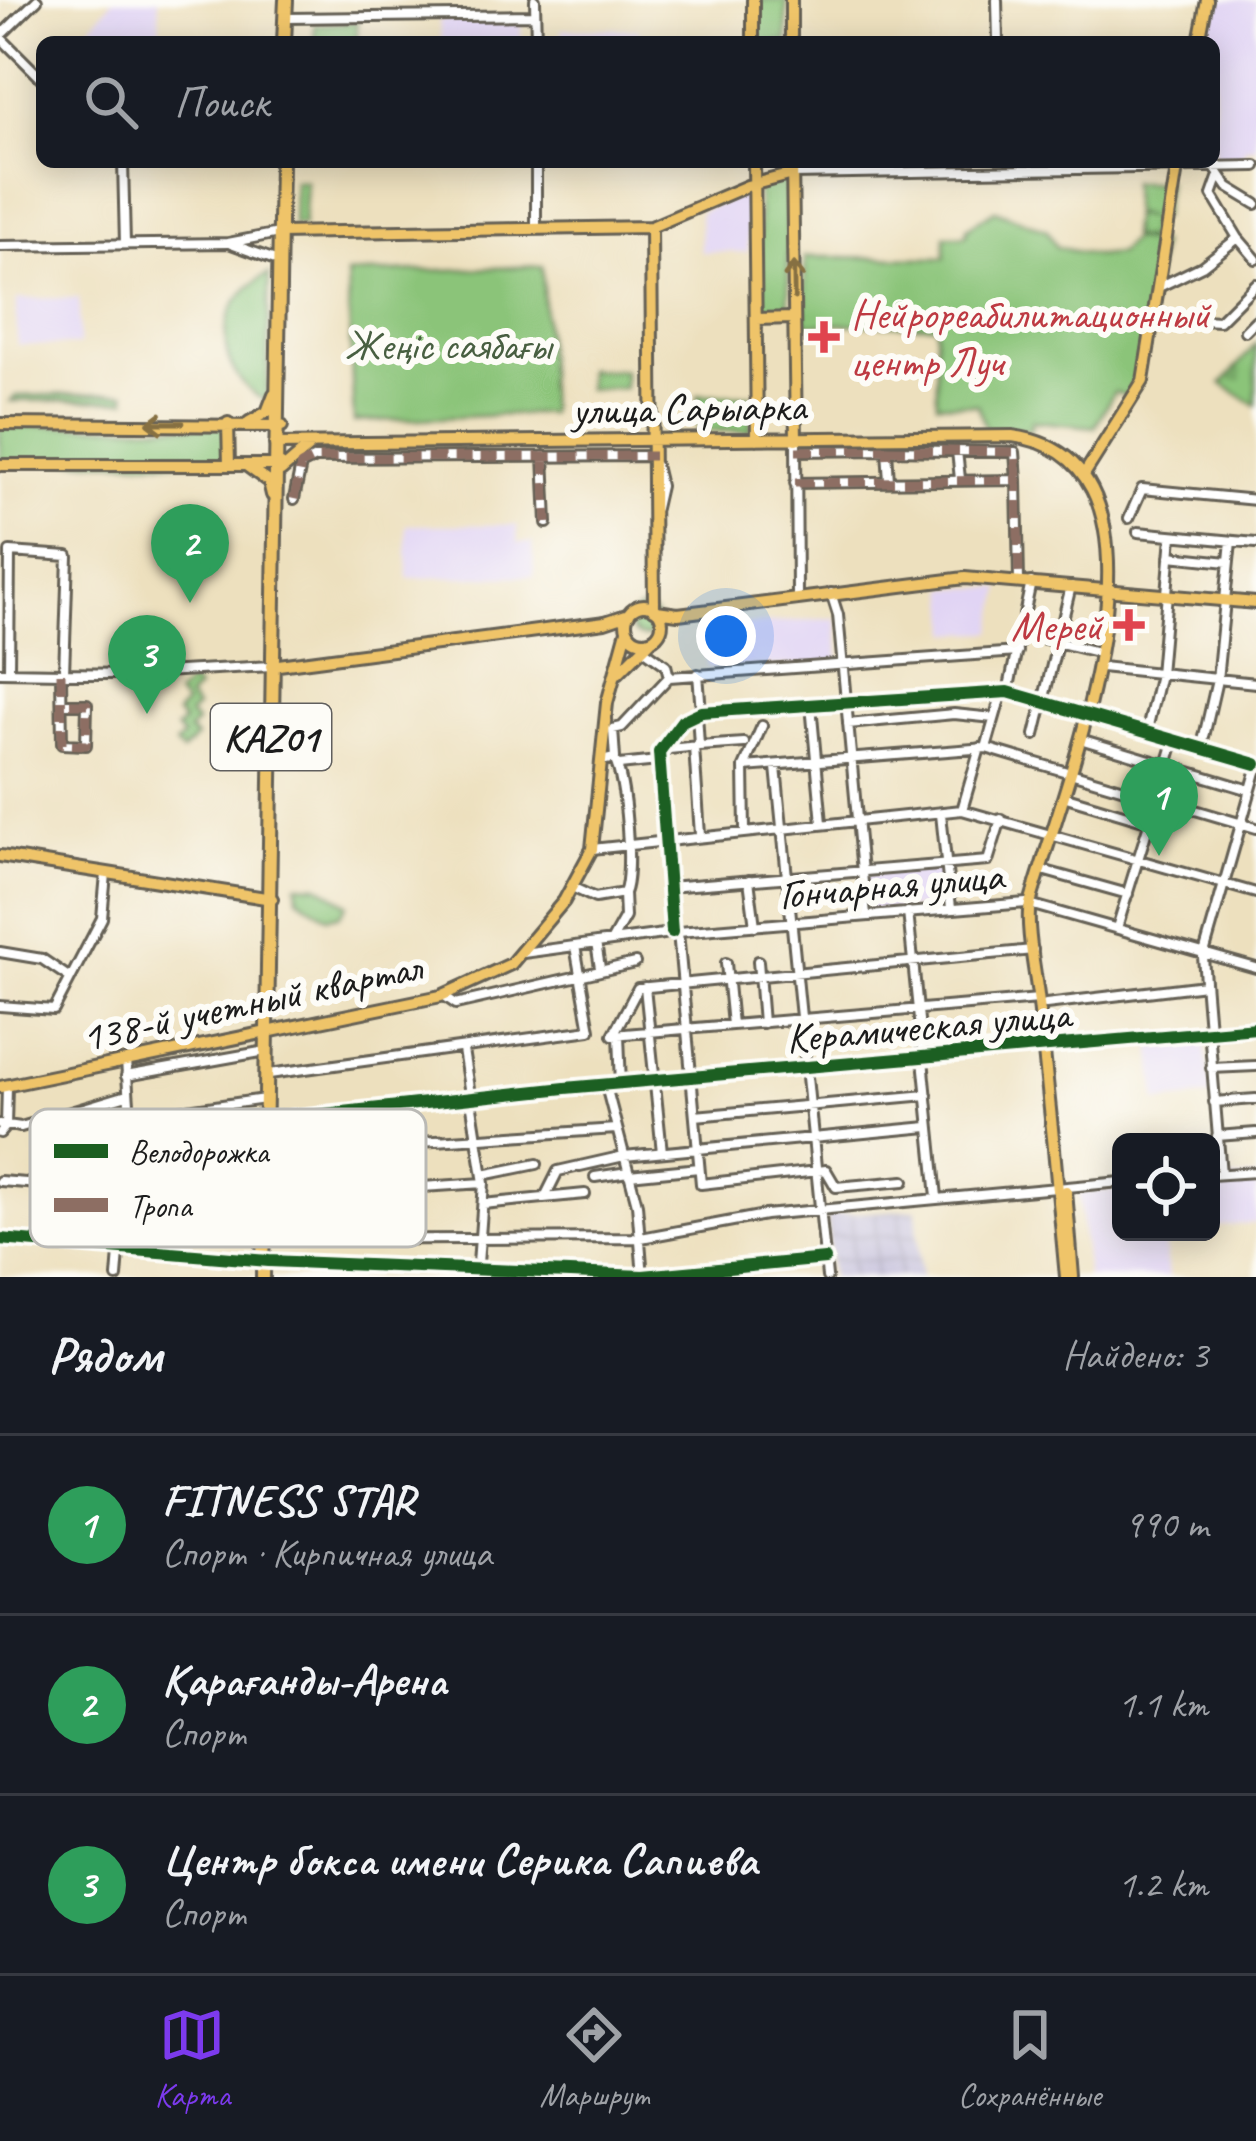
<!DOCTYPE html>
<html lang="ru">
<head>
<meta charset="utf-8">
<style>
  :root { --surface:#171b24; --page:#20242c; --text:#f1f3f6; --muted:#9ea1a6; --line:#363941; --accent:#7c3aed }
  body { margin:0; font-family:Caveat,sans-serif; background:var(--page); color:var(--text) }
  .controls { position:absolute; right:36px; bottom:36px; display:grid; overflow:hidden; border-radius:18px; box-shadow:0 6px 30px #0003 }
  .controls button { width:108px; height:108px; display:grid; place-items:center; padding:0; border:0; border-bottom:3px solid var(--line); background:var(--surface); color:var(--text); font:60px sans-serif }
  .you { position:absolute; left:726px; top:636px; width:42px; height:42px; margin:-30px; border:9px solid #fff; border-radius:50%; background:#1a73e8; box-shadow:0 0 0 18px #1a73e833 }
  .badge { display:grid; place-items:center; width:78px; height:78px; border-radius:50%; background:var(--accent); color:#fff; font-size:39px; font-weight:700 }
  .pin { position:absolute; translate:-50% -99px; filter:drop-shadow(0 3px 6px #0008) }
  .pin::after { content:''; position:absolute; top:63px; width:42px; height:36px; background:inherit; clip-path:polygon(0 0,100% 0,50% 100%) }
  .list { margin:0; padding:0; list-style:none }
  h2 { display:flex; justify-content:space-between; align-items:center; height:156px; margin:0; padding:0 48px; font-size:51px }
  h2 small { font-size:39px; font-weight:400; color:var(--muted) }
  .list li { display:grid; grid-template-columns:78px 1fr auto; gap:36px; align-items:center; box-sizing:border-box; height:180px; padding:0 48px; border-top:3px solid var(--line) }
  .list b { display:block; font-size:45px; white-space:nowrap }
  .list p { margin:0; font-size:39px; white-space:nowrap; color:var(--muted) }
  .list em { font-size:39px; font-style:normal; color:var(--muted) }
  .icon { flex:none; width:66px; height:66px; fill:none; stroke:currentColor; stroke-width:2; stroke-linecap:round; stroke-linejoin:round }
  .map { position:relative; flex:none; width:1256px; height:1277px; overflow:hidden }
  .search { position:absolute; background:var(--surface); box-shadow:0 6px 30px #0003; left:36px; right:36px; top:36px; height:132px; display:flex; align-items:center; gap:30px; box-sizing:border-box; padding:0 42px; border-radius:18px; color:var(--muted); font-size:45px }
  .sheet { height:696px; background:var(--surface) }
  nav { display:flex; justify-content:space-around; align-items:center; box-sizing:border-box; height:168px; border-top:3px solid var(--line); background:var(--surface); font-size:33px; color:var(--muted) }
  nav a { display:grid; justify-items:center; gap:6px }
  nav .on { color:var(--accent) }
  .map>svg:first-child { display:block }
  .built { fill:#e1d4f4 }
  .industrial { fill:url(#industrial-grid) }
  .green { fill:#8bc479; stroke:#54704a; stroke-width:3 }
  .cemetery { fill:url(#cemetery-stones); stroke:#54704a; stroke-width:3 }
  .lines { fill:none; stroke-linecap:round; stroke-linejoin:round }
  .minor-casing { stroke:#656155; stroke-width:14 }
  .major-casing { stroke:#656155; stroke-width:16 }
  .highway-casing { stroke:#656155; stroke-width:18 }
  .minor { stroke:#fff; stroke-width:8 }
  .major { stroke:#efc469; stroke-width:10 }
  .highway { stroke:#efc469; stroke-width:12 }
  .quiet { stroke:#8d6e63; stroke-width:9; stroke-dasharray:18 9; stroke-linecap:butt }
  .cycleway-casing { stroke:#fdfcf7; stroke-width:20 }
  .cycleway { stroke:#1b5e20; stroke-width:12 }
  .oneway { stroke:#867042 }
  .health-dot { fill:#e0444e; stroke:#fdfcf7; stroke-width:4.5 }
  .labels { text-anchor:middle; stroke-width:12; stroke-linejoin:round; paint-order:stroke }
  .shield { fill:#fdfcf7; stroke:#605f5e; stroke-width:3 }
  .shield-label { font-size:39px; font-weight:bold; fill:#1c1c1c }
  .health-label { font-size:42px; fill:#be3a42; stroke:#fdfcf7; text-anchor:start }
  .park-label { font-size:42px; fill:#485f41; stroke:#fdfcf7 }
  .street-label { font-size:42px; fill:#1c1c1c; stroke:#fdfcf7 }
  .key { fill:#fdfcf7; stroke:#bab9b5; stroke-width:3 }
  .key-label { font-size:33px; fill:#1c1c1c }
</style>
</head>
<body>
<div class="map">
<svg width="1256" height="1277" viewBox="0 0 1256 1277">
  <defs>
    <pattern id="industrial-grid" width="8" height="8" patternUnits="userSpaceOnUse" patternTransform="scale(3)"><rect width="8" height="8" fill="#c5c0db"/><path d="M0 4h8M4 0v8" fill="none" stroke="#a9a4bb"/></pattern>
    <pattern id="cemetery-stones" width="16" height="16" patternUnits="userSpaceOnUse" patternTransform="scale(3)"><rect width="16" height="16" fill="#8bc479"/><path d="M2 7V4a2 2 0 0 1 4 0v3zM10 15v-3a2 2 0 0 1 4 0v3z" fill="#77a868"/></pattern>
  </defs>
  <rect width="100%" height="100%" fill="#fdfcf7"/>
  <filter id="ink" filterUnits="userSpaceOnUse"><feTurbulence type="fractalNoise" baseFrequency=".00833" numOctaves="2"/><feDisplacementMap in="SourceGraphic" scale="24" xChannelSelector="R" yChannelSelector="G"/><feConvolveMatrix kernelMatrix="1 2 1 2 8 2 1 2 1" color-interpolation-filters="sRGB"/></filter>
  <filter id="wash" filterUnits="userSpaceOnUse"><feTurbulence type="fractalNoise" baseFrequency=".004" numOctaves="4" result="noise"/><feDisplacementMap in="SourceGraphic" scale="48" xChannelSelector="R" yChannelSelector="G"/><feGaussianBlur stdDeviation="2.7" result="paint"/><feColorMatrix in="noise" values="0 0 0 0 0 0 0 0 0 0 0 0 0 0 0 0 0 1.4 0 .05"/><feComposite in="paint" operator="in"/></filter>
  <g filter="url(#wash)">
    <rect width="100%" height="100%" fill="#ede0be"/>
    <!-- built -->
    <path class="built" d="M113 0H158L160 31 149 42H77Z
      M1215 0H1256V147L1245 148 1241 163 1194 164 1214 162V42H1206Z
      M521 18V42H441L439 20Z
      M562 29H639V42H562Z
      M748 192V252H701L700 212Z
      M79 298V345H17V299Z
      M406 525H517L518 543H533L534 576 408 578Z
      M947 588H1002L993 632 951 633Z
      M837 618 839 664 708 667 704 628Z
      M945 866 948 905 870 912 866 873Z
      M1204 1038 1211 1096 1157 1102 1151 1043Z
      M1256 1177V1223L1211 1227V1181Z
      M1121 1189V1232H1164L1168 1277H1087L1079 1193Z"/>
    <!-- industrial -->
    <path class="industrial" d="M916 1209 921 1277H831L827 1215Z"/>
    <!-- green -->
    <path class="green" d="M757 0H786L787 42H758Z
      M357 22V42H314L315 25Z
      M786 179 789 309 762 313 758 191 761 185Z
      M294 181H306L303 225H293Z
      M1131 182H1167L1162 217 1152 216 1148 239 1130 237 1132 215 1148 218 1132 213Z
      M995 210 1047 230 1056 247 1097 256 1118 254 1131 239 1160 244 1141 365 1128 396 1114 392 1095 427 1031 421V429L986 430 978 405 937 403 936 325 805 324V257L945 258V236H966L967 228Z
      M542 266 549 413 354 422 347 274Z
      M269 274 267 402C210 372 213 300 269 274Z
      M587 370H624V388L587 389Z
      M126 393 127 400 11 401 16 396Z
      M698 395H751V431H698Z
      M0 426H228L227 462 0 461Z
      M630 623a14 14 0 1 1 28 0a14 14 0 1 1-28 0Z
      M190 682 197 689 188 698 196 708 189 715 196 723 189 731 196 738 182 752 175 745 183 737 176 729 183 722 176 714 185 705 176 695Z
      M297 884 318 885 348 904 340 915 327 917 298 897Z"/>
    <!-- cemetery -->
    <path class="cemetery" d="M1256 344V406L1222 384Z"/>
  </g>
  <g filter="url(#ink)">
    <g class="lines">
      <defs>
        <path id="minor" d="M535 0 536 42
          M997 0 998 42
          M287 18 535 15
          M0 36 37 0
          M0 37 42 79
          M123 162 125 244
          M536 162V228
          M1215 168 1228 187 1256 204
          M792 174 1256 166
          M1238 238 1256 259
          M231 244 278 261
          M0 246 228 243 279 233
          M1159 287 1202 266 1238 238 1212 195 1218 178
          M1155 317 1219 321 1256 284
          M1245 331 1256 320
          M796 439 797 596
          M887 450 1015 452 1017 480
          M796 451 887 450 889 481
          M957 451 960 479
          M544 456 547 523
          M795 483 1017 480 1019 581
          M294 499 301 465 315 458 652 456
          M655 508 660 486 655 465
          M1129 518 1142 489 1256 500
          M1138 532 1256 543
          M1170 556 1228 562
          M831 593 838 615 866 915
          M1021 633 1101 653
          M642 648 666 665 669 677
          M1101 667 1256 683
          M0 672 127 674 271 666
          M9 672 10 552 68 556 64 673
          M61 673 62 744 86 745 87 704H62
          M698 674 701 712
          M1008 692 1031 582
          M811 705 822 823
          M848 724 954 714 994 718
          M1146 734 1160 674 1172 536
          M1035 735 1071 586
          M1080 739 1250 790
          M699 746 744 743
          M694 747 700 835
          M986 748 1002 692
          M659 750 699 746 697 713
          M1201 750 1217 680 1231 541
          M614 759C626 778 633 874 624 893
          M601 761 615 758 613 729 622 727 669 677 1017 652
          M619 765 658 761
          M744 767 986 748 1256 828
          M776 767 827 1277
          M1063 796 1150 822
          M962 810 980 748
          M941 814 951 908
          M745 831 744 767 762 726
          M592 849 962 810 1256 893
          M1042 870 1128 894
          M749 880 755 926
          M668 887 988 861 1001 819
          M574 888 595 898 624 893 625 917 612 940
          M908 912 937 1197
          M1117 928 1174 742
          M672 932 659 752 682 721 701 712 1008 692 1256 764
          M678 932 701 1184 826 1170 836 1187 904 1181
          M596 943 600 968
          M0 952 42 959 70 978
          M523 953 678 932 1026 903 1256 968
          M758 961 763 1023
          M726 963 732 1025
          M645 987 662 1152
          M443 995 456 1004 635 963
          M1046 1004 1205 985
          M0 1006 54 1010 102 918 106 874
          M613 1035 638 988 1033 950
          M613 1035 1039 999
          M619 1035 621 1085
          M463 1050 484 1183 477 1277
          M1211 1068 1256 1066
          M269 1074 590 1030 575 946
          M126 1076 266 1051
          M606 1086 637 1204 643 1277
          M1214 1102 1256 1099
          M695 1116 927 1095
          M130 1118 265 1099
          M269 1120 565 1088 1256 1028
          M0 1124 21 1127 127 1095
          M0 1133 6 1126 7 1086
          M1217 1136 1256 1133
          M268 1152 616 1129
          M58 1161 124 1163
          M1221 1174 1203 957 1256 772
          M483 1175 537 1164
          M629 1175 699 1168
          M1211 1175 1256 1172
          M266 1176 315 1182 363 1198 391 1189 484 1183
          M595 1177 628 1172
          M0 1181 264 1201
          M545 1197 558 1171 624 1156 928 1127
          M483 1204 585 1194
          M0 1239 269 1261 643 1276 825 1259
          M264 1240 641 1238 765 1215 1121 1182
          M117 1277 130 1118 126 1061"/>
        <path id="major" d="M753 0V42
          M791 0V42
          M1199 42 1207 0
          M754 162 757 439
          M792 162 796 439
          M651 227 654 609
          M279 233 651 227 747 186 792 174
          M756 319 794 318
          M249 422 267 412 274 394
          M228 423 229 465
          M0 424 282 426
          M275 444 1012 436C1201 461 1058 799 1030 904 1025 926 1037 980 1039 1004 1049 1095 1058 1186 1066 1277
          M0 465H281
          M247 466 269 482 272 495
          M281 471 310 446
          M1085 473 1143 381 1178 162
          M626 623a18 18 0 1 1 36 0a18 18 0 1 1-36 0Z
          M657 611 678 614 965 578 1256 603
          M271 666 605 622 629 614
          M618 673 651 640
          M0 856 272 899
          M0 1087 441 996 511 964 564 901 592 849 607 703 627 630
          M1066 1191 1073 1277"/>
        <path id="highway" d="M284 42 286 0
          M263 1277 281 162"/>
      </defs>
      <!-- minor casing -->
      <use href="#minor" class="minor-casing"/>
      <!-- major casing -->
      <use href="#major" class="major-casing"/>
      <!-- highway casing -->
      <use href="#highway" class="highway-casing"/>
      <!-- minor -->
      <use href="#minor" class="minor"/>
      <!-- major -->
      <use href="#major" class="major"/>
      <!-- highway -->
      <use href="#highway" class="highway"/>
      <!-- quiet -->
      <path class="quiet" d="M887 450 1015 452 1017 480
        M796 451 887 450 888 463
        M544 456 547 523
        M795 483 1017 480 1019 581
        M294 499 301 465 315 458 654 456
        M61 673 62 744 86 745 87 704H62"/>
      <defs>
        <path id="cycleway" d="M672 932 659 752 682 721 701 712 1008 692 1256 764
          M269 1120 565 1088 1256 1028
          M0 1239 269 1261 643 1276 825 1259"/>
      </defs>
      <!-- cycleway casing -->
      <use href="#cycleway" class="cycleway-casing"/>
      <!-- cycleway -->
      <use href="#cycleway" class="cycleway"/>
    </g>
    <!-- one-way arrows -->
    <defs><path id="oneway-shaft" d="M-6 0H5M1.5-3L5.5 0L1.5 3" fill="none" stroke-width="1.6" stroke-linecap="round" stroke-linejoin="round" transform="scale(3)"/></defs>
    <g class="oneway">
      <use href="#oneway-shaft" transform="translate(794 280) rotate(-91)"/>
      <use href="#oneway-shaft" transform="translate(165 423) rotate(180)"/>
    </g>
  </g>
  <!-- markers -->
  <g class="health-dot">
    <path d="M818 319h12v12h12v12h-12v12h-12v-12h-12v-12h12z"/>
    <path d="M1123 607h12v12h12v12h-12v12h-12v-12h-12v-12h12z"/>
  </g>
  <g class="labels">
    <!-- shield labels -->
    <rect class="shield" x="211" y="704" width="120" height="66" rx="9"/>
    <g class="shield-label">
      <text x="271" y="751">KАZ01</text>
    </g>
    <!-- health labels -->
    <g class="health-label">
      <text x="851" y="328">Нейрореабилитационный<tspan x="851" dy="48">центр Луч</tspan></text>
      <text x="1102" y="640" text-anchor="end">Мерей</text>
    </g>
    <!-- park labels -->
    <g class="park-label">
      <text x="448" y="359">Жеңіс саябағы</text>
    </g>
    <!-- street labels -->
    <g class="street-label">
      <text transform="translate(689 407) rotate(-1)" y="15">улица Сарыарка</text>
      <text transform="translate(891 884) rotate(-5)" y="15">Гончарная улица</text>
      <text transform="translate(251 1001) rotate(-12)" y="15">138-й учетный квартал</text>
      <text transform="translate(928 1025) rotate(-5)" y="15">Керамическая улица</text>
    </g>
  </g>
  <!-- legend -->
  <rect x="30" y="1109" width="396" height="138" rx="18" class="key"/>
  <rect x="54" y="1144" width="54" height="14" fill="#1b5e20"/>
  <rect x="54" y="1198" width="54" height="14" fill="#8d6e63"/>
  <g class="key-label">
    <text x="129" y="1163">Велодорожка</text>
    <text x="129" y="1217">Тропа</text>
  </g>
</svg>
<div class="controls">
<button><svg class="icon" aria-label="locate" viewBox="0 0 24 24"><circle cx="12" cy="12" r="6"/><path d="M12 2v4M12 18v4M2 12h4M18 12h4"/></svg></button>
</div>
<div class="you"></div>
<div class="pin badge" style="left:1159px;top:856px;background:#2e9e5b">1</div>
<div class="pin badge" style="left:190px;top:603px;background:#2e9e5b">2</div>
<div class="pin badge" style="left:147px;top:714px;background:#2e9e5b">3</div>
<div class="search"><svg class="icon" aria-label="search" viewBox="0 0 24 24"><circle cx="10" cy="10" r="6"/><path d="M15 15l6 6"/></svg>Поиск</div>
</div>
<section class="sheet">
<h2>Рядом<small>Найдено: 3</small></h2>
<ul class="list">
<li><span class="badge" style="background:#2e9e5b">1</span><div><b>FITNESS STAR</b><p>Спорт · Кирпичная улица</p></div><em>990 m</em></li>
<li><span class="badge" style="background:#2e9e5b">2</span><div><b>Қарағанды-Арена</b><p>Спорт</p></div><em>1.1 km</em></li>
<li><span class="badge" style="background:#2e9e5b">3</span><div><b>Центр бокса имени Серика Сапиева</b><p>Спорт</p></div><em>1.2 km</em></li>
</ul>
</section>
<nav>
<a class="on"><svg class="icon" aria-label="map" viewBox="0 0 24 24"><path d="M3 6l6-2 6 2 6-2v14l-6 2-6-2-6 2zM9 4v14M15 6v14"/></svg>Карта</a>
<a><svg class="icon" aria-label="directions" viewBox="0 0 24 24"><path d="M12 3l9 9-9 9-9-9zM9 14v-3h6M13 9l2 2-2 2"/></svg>Маршрут</a>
<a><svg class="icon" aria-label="saved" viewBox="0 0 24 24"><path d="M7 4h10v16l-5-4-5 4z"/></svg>Сохранённые</a>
</nav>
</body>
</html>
